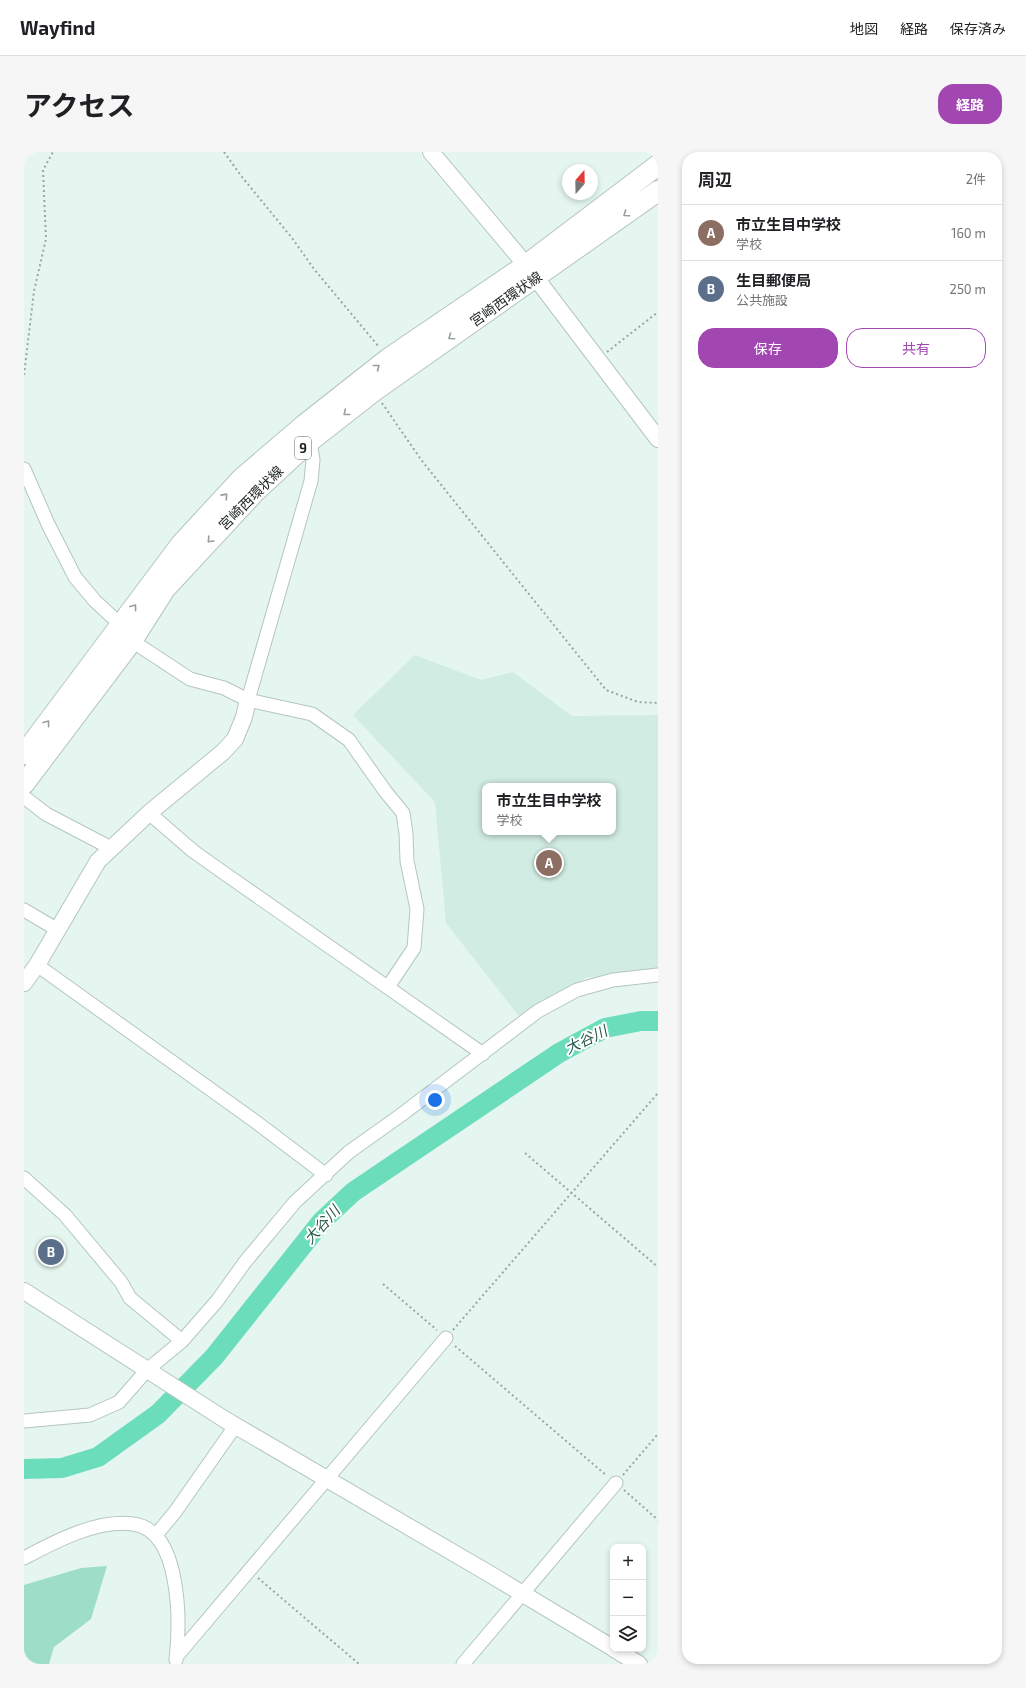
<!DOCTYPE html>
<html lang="ja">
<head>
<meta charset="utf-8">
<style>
  :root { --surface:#fff; --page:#f6f6f6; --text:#202124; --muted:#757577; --line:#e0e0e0; --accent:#a247b2 }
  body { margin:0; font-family:"Exo 2","Noto Sans JP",sans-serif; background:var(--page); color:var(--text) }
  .controls { position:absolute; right:12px; bottom:12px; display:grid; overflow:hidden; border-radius:8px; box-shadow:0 2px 6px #0003 }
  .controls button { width:36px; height:36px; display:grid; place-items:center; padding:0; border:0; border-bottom:1px solid var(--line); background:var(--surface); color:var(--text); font:20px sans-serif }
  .compass { position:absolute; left:538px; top:12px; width:36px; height:36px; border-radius:50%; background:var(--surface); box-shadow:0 2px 6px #0003; rotate:20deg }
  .you { position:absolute; left:411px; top:948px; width:14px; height:14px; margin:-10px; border:3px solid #fff; border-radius:50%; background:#1a73e8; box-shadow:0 0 0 6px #1a73e833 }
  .badge { display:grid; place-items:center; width:26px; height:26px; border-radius:50%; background:var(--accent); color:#fff; font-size:13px; font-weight:700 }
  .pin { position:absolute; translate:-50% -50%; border:2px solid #fff; box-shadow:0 1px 4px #0006 }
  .popup { position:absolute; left:458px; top:631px; width:134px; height:52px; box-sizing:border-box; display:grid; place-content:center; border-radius:8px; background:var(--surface); filter:drop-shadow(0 1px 3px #0005); font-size:13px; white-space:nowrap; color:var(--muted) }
  .popup b { font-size:15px; color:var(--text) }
  .popup::after { content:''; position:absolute; left:50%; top:100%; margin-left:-8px; border:8px solid transparent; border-top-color:var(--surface) }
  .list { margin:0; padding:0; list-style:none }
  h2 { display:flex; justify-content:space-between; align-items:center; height:52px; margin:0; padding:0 16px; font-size:17px }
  h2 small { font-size:13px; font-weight:400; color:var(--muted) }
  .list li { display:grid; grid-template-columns:26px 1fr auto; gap:12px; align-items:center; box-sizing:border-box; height:56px; padding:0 16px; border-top:1px solid var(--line) }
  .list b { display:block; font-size:15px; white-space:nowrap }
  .list p { margin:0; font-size:13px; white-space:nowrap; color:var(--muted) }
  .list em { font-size:13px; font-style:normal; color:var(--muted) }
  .actions { display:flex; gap:8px; padding:12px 16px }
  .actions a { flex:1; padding:9px 0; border:1px solid var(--accent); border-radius:16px; text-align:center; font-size:14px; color:var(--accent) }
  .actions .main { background:var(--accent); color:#fff }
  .icon { flex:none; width:22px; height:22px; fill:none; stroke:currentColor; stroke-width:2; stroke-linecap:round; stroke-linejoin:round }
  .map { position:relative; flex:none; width:634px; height:1512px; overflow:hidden; border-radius:16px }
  header { display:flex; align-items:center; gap:24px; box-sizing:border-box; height:56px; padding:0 20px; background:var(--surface); border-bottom:1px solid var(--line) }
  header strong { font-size:19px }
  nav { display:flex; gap:22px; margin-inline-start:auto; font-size:14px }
  .intro { display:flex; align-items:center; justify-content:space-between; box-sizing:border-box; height:96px; padding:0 24px }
  h1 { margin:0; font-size:28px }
  .button { padding:10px 18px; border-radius:16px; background:var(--accent); color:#fff; font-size:14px; font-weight:700 }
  main { display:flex; gap:24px; padding:0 24px }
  aside { flex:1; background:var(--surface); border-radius:16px; box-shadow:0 2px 6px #0003 }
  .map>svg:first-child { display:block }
  .built { fill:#d1ece2; fill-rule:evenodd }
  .green { fill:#9edec8 }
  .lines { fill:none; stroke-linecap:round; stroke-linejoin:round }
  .river { stroke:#6cddbb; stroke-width:20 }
  .minor-casing { stroke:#b4c6bf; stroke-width:15 }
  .tertiary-casing { stroke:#b4c6bf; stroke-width:18 }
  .primary-casing { stroke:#b4c6bf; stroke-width:22 }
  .path { stroke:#99a6a1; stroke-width:2; stroke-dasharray:2 3; stroke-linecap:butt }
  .minor { stroke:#fff; stroke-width:13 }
  .tertiary { stroke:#fff; stroke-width:16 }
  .primary { stroke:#fff; stroke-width:20 }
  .oneway { stroke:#9a9d9c }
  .labels { text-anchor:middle; stroke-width:4; stroke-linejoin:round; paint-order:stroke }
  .shield { fill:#fff; stroke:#626665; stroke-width:1 }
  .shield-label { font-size:13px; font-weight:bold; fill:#1f2523 }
  .street-label { font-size:14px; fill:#1f2523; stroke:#fff }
  .water-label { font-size:15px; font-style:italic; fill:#2a594b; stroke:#fff }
</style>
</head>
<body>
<header>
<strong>Wayfind</strong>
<nav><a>地図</a><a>経路</a><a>保存済み</a></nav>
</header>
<div class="intro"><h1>アクセス</h1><a class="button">経路</a></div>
<main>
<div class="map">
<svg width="634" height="1512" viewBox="0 0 634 1512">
  <rect width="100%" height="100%" fill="#e4f6ef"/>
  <!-- built -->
  <path class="built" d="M391 503 457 528 489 520 548 564 634 563V818L562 826 495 864 422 771 411 650 329 563ZM461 634H589V680H461Z"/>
  <!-- green -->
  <path class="green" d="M83 1414 67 1467 30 1495 25 1512H0V1433L57 1416Z"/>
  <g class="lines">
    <!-- river -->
    <path class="river" d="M0 1317 38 1316 74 1305 134 1262 190 1205 298 1069 329 1040 535 901 581 876 617 869H634"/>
    <defs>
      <path id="minor" d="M0 317 24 372 51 425 71 449 97 473 108 489 166 527 200 536 224 548 288 562 325 588 361 639 379 661 382 681 383 709 393 757 390 796 364 835
        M224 548 287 329 289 308 286 289
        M0 645 22 662 87 696
        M125 661 169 699 200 721 459 902
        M0 758 34 778
        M13 813 232 970 302 1023
        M0 1026 41 1063 97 1130 106 1146 158 1189
        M0 1269 66 1263 95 1250 123 1218 158 1189 193 1149 221 1110 271 1050 325 1000 377 963 514 859 553 838 589 828 634 823
        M132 1383 151 1360 212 1273
        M0 1406C30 1390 73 1367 109 1372 158 1378 156 1472 152 1508
        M152 1505 422 1186
        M439 1512 592 1331"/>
      <path id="tertiary" d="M407 0 502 113 634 287
        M0 831 13 813 74 709 125 661 199 600 211 587 220 565 224 548
        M0 1139 200 1267 464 1421 589 1496
        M590 1497 615 1512"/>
      <path id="primary" d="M0 602 157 392 218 326 280 273 365 206 502 113 634 13
        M0 632 108 489 141 437 231 340 286 289 350 239 634 39"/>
    </defs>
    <!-- minor casing -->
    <use href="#minor" class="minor-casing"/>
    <!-- tertiary casing -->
    <use href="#tertiary" class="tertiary-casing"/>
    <!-- primary casing -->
    <use href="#primary" class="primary-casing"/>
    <!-- path -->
    <path class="path" d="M200 0 218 25 268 86 290 117 355 195
      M583 200 634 160
      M0 223 10 139 22 87 19 18 29 0
      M358 251 398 309 582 538 614 550 634 551
      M501 1001 634 1115
      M359 1132 413 1178
      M429 1178 634 941
      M431 1194 583 1324
      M599 1323 634 1282
      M600 1338 634 1368
      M234 1426 335 1512"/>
    <!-- minor -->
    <use href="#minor" class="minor"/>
    <!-- tertiary -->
    <use href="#tertiary" class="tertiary"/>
    <!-- primary -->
    <use href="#primary" class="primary"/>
  </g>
  <!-- one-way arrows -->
  <defs><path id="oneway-chevron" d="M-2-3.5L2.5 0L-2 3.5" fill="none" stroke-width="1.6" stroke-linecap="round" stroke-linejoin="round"/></defs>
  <g class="oneway">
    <use href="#oneway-chevron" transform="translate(602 62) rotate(145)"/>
    <use href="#oneway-chevron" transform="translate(427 185) rotate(145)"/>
    <use href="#oneway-chevron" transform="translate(353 215) rotate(-38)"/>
    <use href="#oneway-chevron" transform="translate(322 261) rotate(141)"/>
    <use href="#oneway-chevron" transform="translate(201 344) rotate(-48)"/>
    <use href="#oneway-chevron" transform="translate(186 388) rotate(133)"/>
    <use href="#oneway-chevron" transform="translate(110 455) rotate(-53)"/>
    <use href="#oneway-chevron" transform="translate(23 571) rotate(-53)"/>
  </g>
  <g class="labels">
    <!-- shield labels -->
    <rect class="shield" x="271" y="285" width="16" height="22" rx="3"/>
    <g class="shield-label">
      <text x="279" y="301">9</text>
    </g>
    <!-- street labels -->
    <g class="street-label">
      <text transform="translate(482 147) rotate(-35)" y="5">宮崎西環状線</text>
      <text transform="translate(227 346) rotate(-45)" y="5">宮崎西環状線</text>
    </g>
    <!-- water labels -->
    <g class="water-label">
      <text transform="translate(562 888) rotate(-26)" y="5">大谷川</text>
      <text transform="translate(298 1073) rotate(-48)" y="5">大谷川</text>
    </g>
  </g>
</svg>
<div class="controls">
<button>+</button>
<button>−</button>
<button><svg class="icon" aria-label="layers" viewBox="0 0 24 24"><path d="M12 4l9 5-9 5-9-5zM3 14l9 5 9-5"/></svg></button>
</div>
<svg class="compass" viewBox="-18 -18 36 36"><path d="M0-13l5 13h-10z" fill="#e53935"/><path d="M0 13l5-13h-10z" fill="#757577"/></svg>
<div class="you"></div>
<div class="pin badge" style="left:525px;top:711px;background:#8d6e63">A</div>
<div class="popup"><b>市立生目中学校</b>学校</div>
<div class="pin badge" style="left:27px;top:1100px;background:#5c6f8a">B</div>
</div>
<aside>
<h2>周辺<small>2件</small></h2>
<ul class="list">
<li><span class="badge" style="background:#8d6e63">A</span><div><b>市立生目中学校</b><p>学校</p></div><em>160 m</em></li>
<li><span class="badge" style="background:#5c6f8a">B</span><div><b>生目郵便局</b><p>公共施設</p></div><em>250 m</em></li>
</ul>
<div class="actions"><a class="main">保存</a><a>共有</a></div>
</aside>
</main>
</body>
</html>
